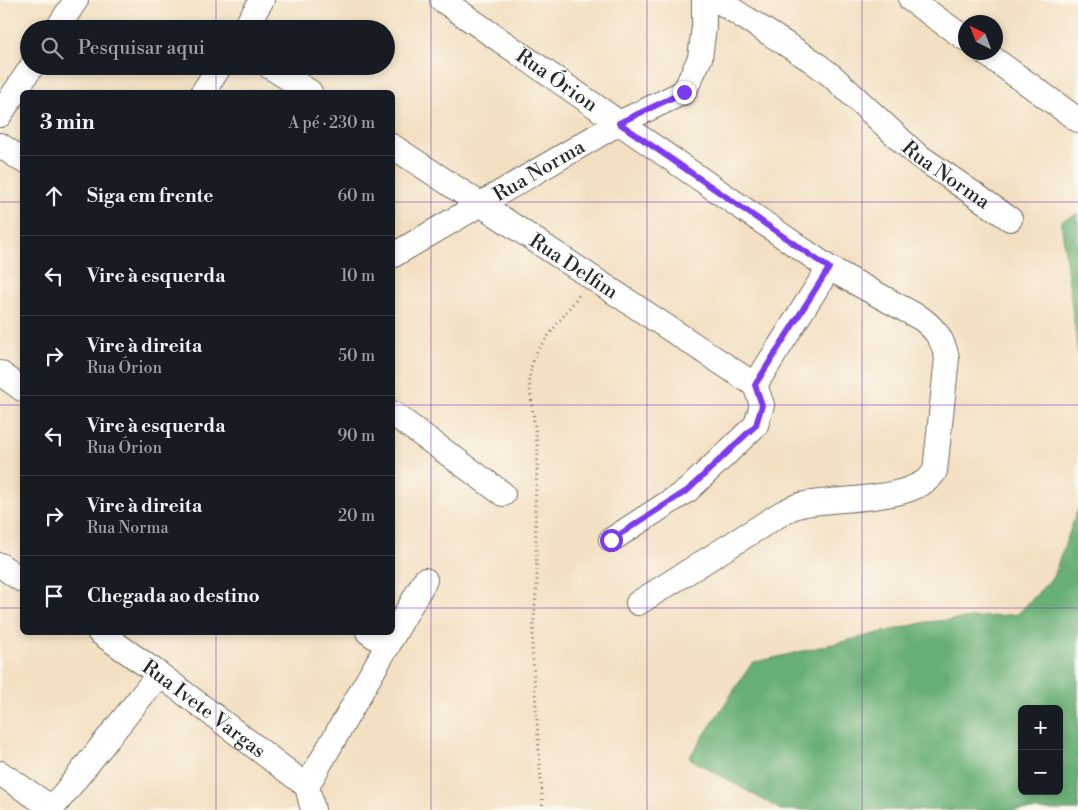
<!DOCTYPE html>
<html lang="pt">
<head>
<meta charset="utf-8">
<style>
  :root { --surface:#171b24; --page:#20242c; --text:#f1f3f6; --muted:#9ea1a6; --line:#363941 }
  body { margin:0; font-family:"Libre Bodoni",serif; background:var(--page); color:var(--text) }
  .controls { position:absolute; right:15px; bottom:15px; display:grid; overflow:hidden; border-radius:8px; box-shadow:0 2px 8px #0003 }
  .controls button { width:45px; height:45px; display:grid; place-items:center; padding:0; border:0; border-bottom:1px solid var(--line); background:var(--surface); color:var(--text); font:25px sans-serif }
  .compass { position:absolute; left:958px; top:15px; width:45px; height:45px; border-radius:50%; background:var(--surface); box-shadow:0 2px 8px #0003; rotate:318deg }
  .stop { position:absolute; width:15px; height:15px; margin:-11px; border:4px solid #7c3aed; border-radius:50%; background:#fff }
  .stop.end { background:#7c3aed; border-color:#fff; box-shadow:0 1px 5px #0008 }
  .list { margin:0; padding:0; list-style:none }
  h2 { display:flex; justify-content:space-between; align-items:center; height:65px; margin:0; padding:0 20px; font-size:21px }
  h2 small { font-size:16px; font-weight:400; color:var(--muted) }
  .list li { display:grid; grid-template-columns:32px 1fr auto; gap:15px; align-items:center; box-sizing:border-box; height:80px; padding:0 20px; border-top:1px solid var(--line) }
  .list b { display:block; font-size:19px; white-space:nowrap }
  .list p { margin:0; font-size:16px; white-space:nowrap; color:var(--muted) }
  .list em { font-size:16px; font-style:normal; color:var(--muted) }
  .icon { flex:none; width:28px; height:28px; fill:none; stroke:currentColor; stroke-width:2; stroke-linecap:round; stroke-linejoin:round }
  .map { position:relative; flex:none; width:1078px; height:810px; overflow:hidden }
  .search { position:absolute; background:var(--surface); box-shadow:0 2px 8px #0003; left:20px; top:20px; width:375px; height:55px; display:flex; align-items:center; gap:12px; box-sizing:border-box; padding:0 18px; border-radius:28px; color:var(--muted); font-size:19px }
  .panel { position:absolute; background:var(--surface); box-shadow:0 2px 8px #0003; left:20px; top:90px; width:375px; height:545px; border-radius:8px }
  .map>svg:first-child { display:block }
  .forest { fill:#67af75; stroke:#496d50; fill-rule:evenodd }
  .lines { fill:none; stroke-linecap:round; stroke-linejoin:round }
  .minor-casing { stroke:#716a60; stroke-width:26 }
  .path { stroke:#716a60; stroke-width:3; stroke-dasharray:1 4; stroke-linecap:butt }
  .minor { stroke:#fff; stroke-width:24 }
  .route { stroke:#7c3aed; stroke-width:6 }
  .grid { fill:none; stroke:#7b2cbf; stroke-width:1; stroke-opacity:0.55 }
  .labels { text-anchor:middle; stroke-width:4; stroke-linejoin:round; paint-order:stroke }
  .street-label { font-size:20px; fill:#2b2b2b; stroke:#fbf7ec }
</style>
</head>
<body>
<div class="map">
<svg width="1078" height="810" viewBox="0 0 1078 810">
  <rect width="100%" height="100%" fill="#fbf7ec"/>
  <filter id="ink" filterUnits="userSpaceOnUse"><feTurbulence type="fractalNoise" baseFrequency=".02" numOctaves="2"/><feDisplacementMap in="SourceGraphic" scale="10" xChannelSelector="R" yChannelSelector="G"/><feConvolveMatrix kernelMatrix="1 2 1 2 8 2 1 2 1" color-interpolation-filters="sRGB"/></filter>
  <filter id="wash" filterUnits="userSpaceOnUse"><feTurbulence type="fractalNoise" baseFrequency=".0096" numOctaves="4" result="noise"/><feDisplacementMap in="SourceGraphic" scale="20" xChannelSelector="R" yChannelSelector="G"/><feGaussianBlur stdDeviation="1.12" result="paint"/><feColorMatrix in="noise" values="0 0 0 0 0 0 0 0 0 0 0 0 0 0 0 0 0 1.4 0 .05"/><feComposite in="paint" operator="in"/></filter>
  <g filter="url(#wash)">
    <rect width="100%" height="100%" fill="#f3e0c2"/>
    <!-- forest -->
    <path class="forest" d="M1078 214V355L1061 221Z
      M1078 509V810H781L689 758 752 663 926 622 1018 614 1053 577ZM1022 709H1059V791H1022Z"/>
  </g>
  <g filter="url(#ink)">
    <g class="lines">
      <defs>
        <g id="minor">
          <path id="s1" d="M442 0 829 268 755 385"/>
          <path id="s2" d="M717 0 811 60 832 76 916 154 1010 219"/>
          <path d="M911 0 966 39"/>
          <path d="M57 29 76 0"/>
          <path d="M244 29 262 0"/>
          <path d="M984 52 1078 120"/>
          <path d="M269 66 310 92"/>
          <path d="M203 92 220 66"/>
          <path d="M0 115 32 66"/>
          <path d="M0 145 22 160"/>
          <path id="s3" d="M392 146 755 385"/>
          <path id="s4" d="M392 256 619 123 684 92 700 58 704 27V0"/>
          <path d="M0 373 22 389"/>
          <path d="M392 413 503 494"/>
          <path d="M611 540 688 490 756 425 762 405 755 385"/>
          <path d="M0 565 22 580"/>
          <path d="M638 603 782 513C787 510 793 507 800 505 834 497 916 503 935 471L947 358C943 340 937 331 922 319L829 268"/>
          <path id="s5" d="M99 632 159 674 307 786"/>
          <path d="M368 632 388 646"/>
          <path d="M0 773 52 808"/>
          <path d="M307 786 425 580"/>
          <path d="M307 786 313 810"/>
          <path d="M51 810 159 674"/>
        </g>
      </defs>
      <!-- minor casing -->
      <use href="#minor" class="minor-casing"/>
      <!-- path -->
      <path class="path" d="M543 810 532 646 537 581 535 506 538 452 529 381 531 367 537 351 579 295"/>
      <!-- minor -->
      <use href="#minor" class="minor"/>
    </g>
  </g>
  <g class="lines" filter="url(#ink)">
    <!-- route -->
    <path class="route" d="M611 540 688 490 756 425 762 405 755 385 829 268 619 123 684 92"/>
  </g>
  <!-- grid -->
  <path class="grid" d="M216 0V29M431 0V810M647 0V810M862 0V810M216 66V92M0 202H22M392 202H1078M0 405H22M392 405H1078M0 608H22M392 608H1078M216 632V810"/>
  <g class="labels">
    <!-- street labels -->
    <g class="street-label">
      <text dy="7" stroke="none"><textPath href="#s1" startOffset="140">Rua Órion</textPath></text>
      <text dy="7" stroke="none"><textPath href="#s4" startOffset="170">Rua Norma</textPath></text>
      <text dy="7" stroke="none"><textPath href="#s2" startOffset="289">Rua Norma</textPath></text>
      <text dy="7" stroke="none"><textPath href="#s3" startOffset="218">Rua Delfim</textPath></text>
      <text dy="7" stroke="none"><textPath href="#s5" startOffset="130">Rua Ivete Vargas</textPath></text>
    </g>
  </g>
</svg>
<div class="controls">
<button>+</button>
<button>−</button>
</div>
<svg class="compass" viewBox="-18 -18 36 36"><path d="M0-13l5 13h-10z" fill="#e53935"/><path d="M0 13l5-13h-10z" fill="#9ea1a6"/></svg>
<div class="stop" style="left:611px;top:540px"></div>
<div class="stop end" style="left:684px;top:92px"></div>
<div class="search"><svg class="icon" aria-label="search" viewBox="0 0 24 24"><circle cx="10" cy="10" r="6"/><path d="M15 15l6 6"/></svg>Pesquisar aqui</div>
<section class="panel">
<h2>3 min<small>A pé · 230 m</small></h2>
<ul class="list">
<li><svg class="icon" aria-label="ahead" viewBox="0 0 24 24"><path d="M12 20V5M6 11l6-6 6 6"/></svg><div><b>Siga em frente</b></div><em>60 m</em></li>
<li><svg class="icon" aria-label="left" viewBox="0 0 24 24"><path d="M17 20v-9H6M10 6l-5 5 5 5"/></svg><div><b>Vire à esquerda</b></div><em>10 m</em></li>
<li><svg class="icon" aria-label="right" viewBox="0 0 24 24"><path d="M7 20v-9h11M14 6l5 5-5 5"/></svg><div><b>Vire à direita</b><p>Rua Órion</p></div><em>50 m</em></li>
<li><svg class="icon" aria-label="left" viewBox="0 0 24 24"><path d="M17 20v-9H6M10 6l-5 5 5 5"/></svg><div><b>Vire à esquerda</b><p>Rua Órion</p></div><em>90 m</em></li>
<li><svg class="icon" aria-label="right" viewBox="0 0 24 24"><path d="M7 20v-9h11M14 6l5 5-5 5"/></svg><div><b>Vire à direita</b><p>Rua Norma</p></div><em>20 m</em></li>
<li><svg class="icon" aria-label="arrive" viewBox="0 0 24 24"><path d="M6 21V4h12l-3 4 3 4H6"/></svg><div><b>Chegada ao destino</b></div></li>
</ul>
</section>
</div>
</body>
</html>
